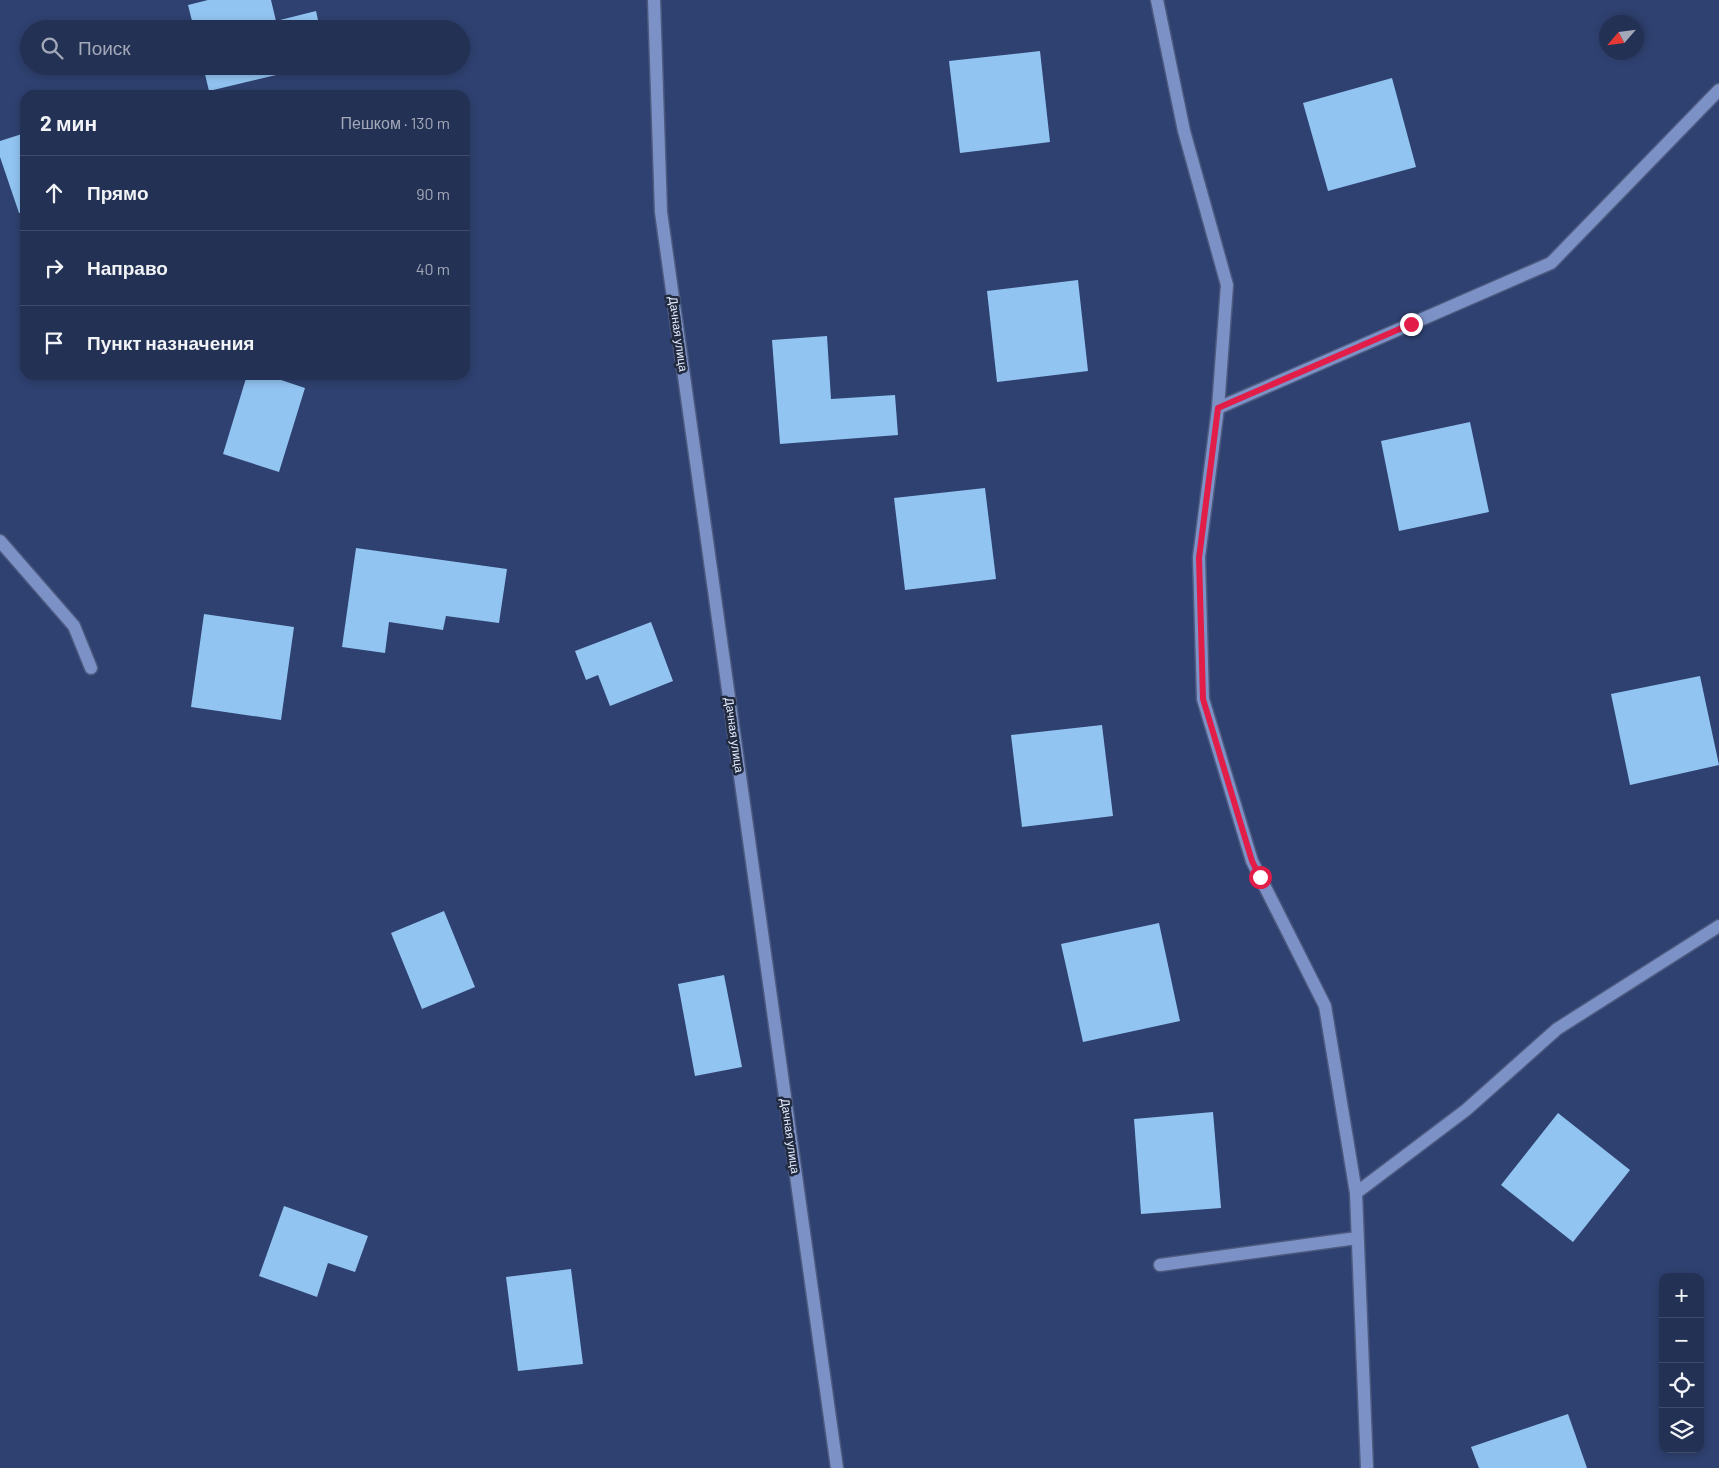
<!DOCTYPE html>
<html lang="ru">
<head>
<meta charset="utf-8">
<style>
  :root { --surface:#233154; --page:#2b395a; --text:#f1f3f6; --muted:#a3a9b8; --line:#404c6b }
  body { margin:0; font-family:Barlow,sans-serif; background:var(--page); color:var(--text) }
  .controls { position:absolute; right:15px; bottom:15px; display:grid; overflow:hidden; border-radius:10px; box-shadow:0 2px 8px #0003 }
  .controls button { width:45px; height:45px; display:grid; place-items:center; padding:0; border:0; border-bottom:1px solid var(--line); background:var(--surface); color:var(--text); font:25px sans-serif }
  .compass { position:absolute; left:1599px; top:15px; width:45px; height:45px; border-radius:50%; background:var(--surface); box-shadow:0 2px 8px #0003; rotate:242deg }
  .stop { position:absolute; width:15px; height:15px; margin:-11px; border:4px solid #e11d48; border-radius:50%; background:#fff }
  .stop.end { background:#e11d48; border-color:#fff; box-shadow:0 1px 5px #0008 }
  .list { margin:0; padding:0; list-style:none }
  h2 { display:flex; justify-content:space-between; align-items:center; height:65px; margin:0; padding:0 20px; font-size:21px }
  h2 small { font-size:16px; font-weight:400; color:var(--muted) }
  .list li { display:grid; grid-template-columns:32px 1fr auto; gap:15px; align-items:center; box-sizing:border-box; height:75px; padding:0 20px; border-top:1px solid var(--line) }
  .list b { display:block; font-size:19px; white-space:nowrap }
  .list em { font-size:16px; font-style:normal; color:var(--muted) }
  .icon { flex:none; width:28px; height:28px; fill:none; stroke:currentColor; stroke-width:2; stroke-linecap:round; stroke-linejoin:round }
  .map { position:relative; flex:none; width:1719px; height:1468px; overflow:hidden }
  .search { position:absolute; background:var(--surface); box-shadow:0 2px 8px #0003; left:20px; top:20px; width:450px; height:55px; display:flex; align-items:center; gap:12px; box-sizing:border-box; padding:0 18px; border-radius:28px; color:var(--muted); font-size:19px }
  .panel { position:absolute; background:var(--surface); box-shadow:0 2px 8px #0003; left:20px; top:90px; width:450px; height:290px; border-radius:15px }
  .map>svg:first-child { display:block }
  .building { fill:#92c4f2 }
  .lines { fill:none; stroke-linecap:round; stroke-linejoin:round }
  .minor-casing { stroke:#4d5a80; stroke-width:15 }
  .minor { stroke:#7c92c7; stroke-width:12 }
  .route { stroke:#e11d48; stroke-width:6 }
  .labels { text-anchor:middle; stroke-width:5; stroke-linejoin:round; paint-order:stroke }
  .street-label { font-size:12px; fill:#e5edff; stroke:#212a3f }
</style>
</head>
<body>
<div class="map">
<svg width="1719" height="1468" viewBox="0 0 1719 1468">
  <rect width="100%" height="100%" fill="#2f4170"/>
  <!-- building -->
  <path class="building" d="M208 0H271L276 21 316 11 320 29H194L188 5Z
    M1040 51 1050 142 960 153 949 61Z
    M203 66H288L289 72 209 91Z
    M1392 78 1416 167 1328 191 1303 103Z
    M25 133V211L19 213 0 157V141Z
    M1078 280 1088 371 997 382 987 291Z
    M827 336 831 399 895 395 898 435 780 444 772 340Z
    M247 375H266L305 388 279 472 223 454Z
    M1470 422 1489 512 1399 531 1381 441Z
    M985 488 996 579 905 590 894 498Z
    M356 548 507 569 499 623 446 616 443 630 389 622 385 653 342 647Z
    M204 614 294 627 281 720 191 707Z
    M651 622 673 681 610 706 598 675 586 680 575 651Z
    M1700 676 1719 765 1630 785 1611 694Z
    M1102 725 1113 816 1022 827 1011 735Z
    M444 911 475 987 422 1009 391 933Z
    M1159 923 1180 1021 1083 1042 1061 944Z
    M724 975 742 1067 695 1076 678 984Z
    M1213 1112 1221 1208 1141 1214 1134 1119Z
    M1558 1113 1630 1170 1573 1242 1501 1185Z
    M284 1206 368 1236 355 1272 328 1263 317 1297 259 1276Z
    M571 1269 583 1364 518 1371 506 1277Z
    M1568 1414 1587 1468H1479L1471 1447Z"/>
  <g class="lines">
    <defs>
      <path id="minor" d="M654 0 661 212 837 1468
        M1157 0 1184 131 1227 285 1218 408 1199 557 1203 699 1252 861 1325 1006 1356 1193 1367 1468
        M1218 408 1551 263 1719 90
        M0 541 74 626 91 668
        M1356 1193 1466 1110 1557 1029 1719 926
        M1160 1265 1357 1238"/>
    </defs>
    <!-- minor casing -->
    <use href="#minor" class="minor-casing"/>
    <!-- minor -->
    <use href="#minor" class="minor"/>
  </g>
  <g class="lines">
    <!-- route -->
    <path class="route" d="M1260 877 1252 861 1203 699 1199 558 1218 408 1411 324"/>
  </g>
  <g class="labels">
    <!-- street labels -->
    <g class="street-label">
      <text transform="translate(678 334) rotate(82)" y="4">Дачная улица</text>
      <text transform="translate(734 735) rotate(82)" y="4">Дачная улица</text>
      <text transform="translate(790 1136) rotate(82)" y="4">Дачная улица</text>
    </g>
  </g>
</svg>
<div class="controls">
<button>+</button>
<button>−</button>
<button><svg class="icon" aria-label="locate" viewBox="0 0 24 24"><circle cx="12" cy="12" r="6"/><path d="M12 2v4M12 18v4M2 12h4M18 12h4"/></svg></button>
<button><svg class="icon" aria-label="layers" viewBox="0 0 24 24"><path d="M12 4l9 5-9 5-9-5zM3 14l9 5 9-5"/></svg></button>
</div>
<svg class="compass" viewBox="-18 -18 36 36"><path d="M0-13l5 13h-10z" fill="#e53935"/><path d="M0 13l5-13h-10z" fill="#a3a9b8"/></svg>
<div class="stop" style="left:1260px;top:877px"></div>
<div class="stop end" style="left:1411px;top:324px"></div>
<div class="search"><svg class="icon" aria-label="search" viewBox="0 0 24 24"><circle cx="10" cy="10" r="6"/><path d="M15 15l6 6"/></svg>Поиск</div>
<section class="panel">
<h2>2 мин<small>Пешком · 130 m</small></h2>
<ul class="list">
<li><svg class="icon" aria-label="ahead" viewBox="0 0 24 24"><path d="M12 20V5M6 11l6-6 6 6"/></svg><div><b>Прямо</b></div><em>90 m</em></li>
<li><svg class="icon" aria-label="right" viewBox="0 0 24 24"><path d="M7 20v-9h11M14 6l5 5-5 5"/></svg><div><b>Направо</b></div><em>40 m</em></li>
<li><svg class="icon" aria-label="arrive" viewBox="0 0 24 24"><path d="M6 21V4h12l-3 4 3 4H6"/></svg><div><b>Пункт назначения</b></div></li>
</ul>
</section>
</div>
</body>
</html>
